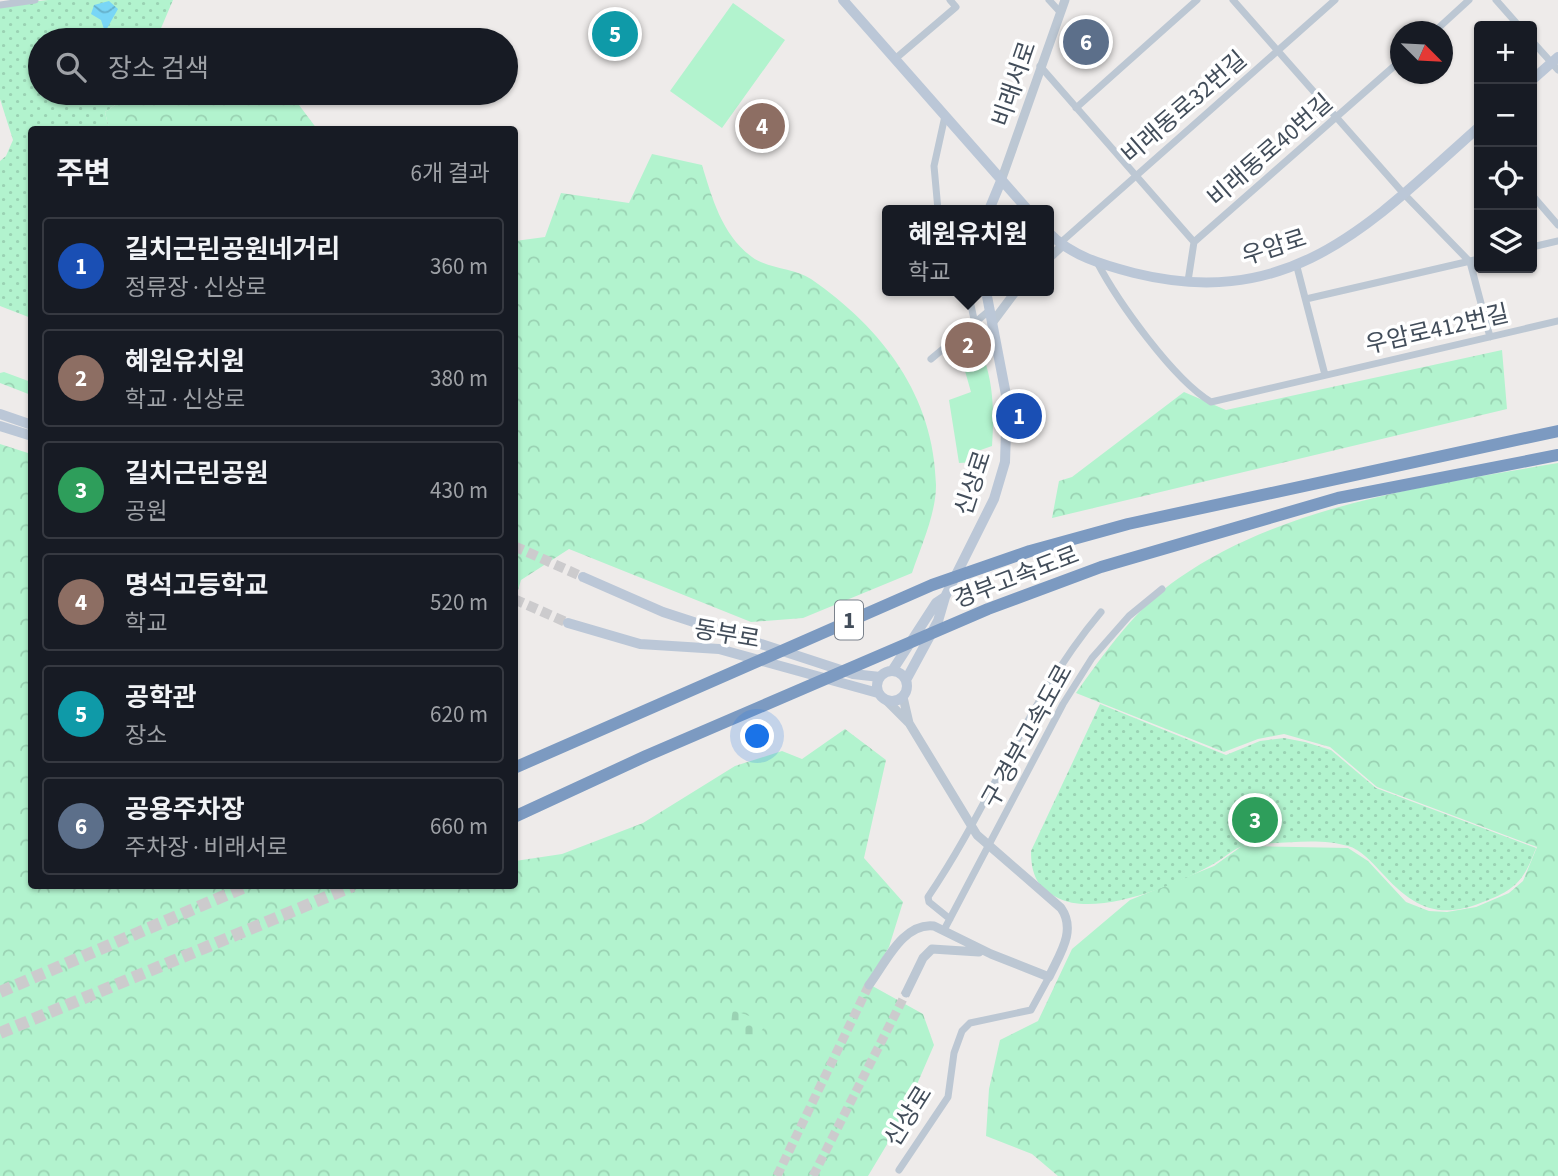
<!DOCTYPE html>
<html lang="ko">
<head>
<meta charset="utf-8">
<style>
  :root { --surface:#171b24; --page:#20242c; --text:#f1f3f6; --muted:#9ea1a6; --line:#363941; --accent:#ea580c }
  body { margin:0; font-family:"Source Sans 3","Noto Sans KR",sans-serif; background:var(--page); color:var(--text) }
  .controls { position:absolute; right:21px; top:21px; display:grid; overflow:hidden; border-radius:7px; box-shadow:0 2px 5px #0004 }
  .controls button { width:63px; height:63px; display:grid; place-items:center; padding:0; border:0; border-bottom:2px solid var(--line); background:var(--surface); color:var(--text); font:35px sans-serif }
  .compass { position:absolute; left:1390px; top:21px; width:63px; height:63px; border-radius:50%; background:var(--surface); box-shadow:0 2px 5px #0004; rotate:114deg }
  .you { position:absolute; left:758px; top:737px; width:24px; height:24px; margin:-18px; border:5px solid #fff; border-radius:50%; background:#1a73e8; box-shadow:0 0 0 10px #1a73e833 }
  .badge { display:grid; place-items:center; width:46px; height:46px; border-radius:50%; background:var(--accent); color:#fff; font-size:23px; font-weight:700 }
  .pin { position:absolute; translate:-50% -50%; border:4px solid #fff; box-shadow:0 2px 7px #0006 }
  .popup { position:absolute; left:882px; top:205px; width:172px; height:91px; box-sizing:border-box; display:grid; place-content:center; border-radius:7px; background:var(--surface); filter:drop-shadow(0 2px 5px #0005); font-size:23px; white-space:nowrap; color:var(--muted) }
  .popup b { font-size:26px; color:var(--text) }
  .popup::after { content:''; position:absolute; left:50%; top:100%; margin-left:-14px; border:14px solid transparent; border-top-color:var(--surface) }
  .list { margin:0; padding:0; list-style:none }
  h2 { display:flex; justify-content:space-between; align-items:center; height:91px; margin:0; padding:0 28px; font-size:30px }
  h2 small { font-size:23px; font-weight:400; color:var(--muted) }
  .list li { display:grid; grid-template-columns:46px 1fr auto; gap:21px; align-items:center; box-sizing:border-box; height:98px; margin:0 14px 14px; padding:0 14px; border:2px solid var(--line); border-radius:7px }
  .list b { display:block; font-size:26px; white-space:nowrap }
  .list p { margin:0; font-size:23px; white-space:nowrap; color:var(--muted) }
  .list em { font-size:23px; font-style:normal; color:var(--muted) }
  .icon { flex:none; width:38px; height:38px; fill:none; stroke:currentColor; stroke-width:2; stroke-linecap:round; stroke-linejoin:round }
  .map { position:relative; flex:none; width:1558px; height:1176px; overflow:hidden }
  .search { position:absolute; background:var(--surface); box-shadow:0 2px 5px #0004; left:28px; top:28px; width:490px; height:77px; display:flex; align-items:center; gap:18px; box-sizing:border-box; padding:0 24px; border-radius:38px; color:var(--muted); font-size:26px }
  .panel { position:absolute; background:var(--surface); box-shadow:0 2px 5px #0004; left:28px; top:126px; width:490px; height:763px; border-radius:7px }
  .map>svg:first-child { display:block }
  .grass { fill:#b2f3ce }
  .forest { fill:url(#forest-crowns) }
  .cemetery { fill:url(#cemetery-stones) }
  .park { fill:url(#park-dots) }
  .water { fill:url(#water-waves) }
  .lines { fill:none; stroke-linecap:round; stroke-linejoin:round }
  .tertiary-tunnel { stroke:#cccbcd; stroke-width:9; stroke-dasharray:9 4.5; stroke-linecap:butt }
  .secondary-tunnel { stroke:#cccbcd; stroke-width:10; stroke-dasharray:10 5; stroke-linecap:butt }
  .motorway-tunnel { stroke:#cccbcd; stroke-width:12; stroke-dasharray:12 6; stroke-linecap:butt }
  .minor { stroke:#bcc7d3; stroke-width:7 }
  .tertiary { stroke:#bcc7d3; stroke-width:9 }
  .secondary { stroke:#bbc7d7; stroke-width:10 }
  .motorway { stroke:#7c9ac1; stroke-width:12 }
  .labels { text-anchor:middle; stroke-width:7; stroke-linejoin:round; paint-order:stroke }
  .shield { fill:#fff; stroke:#7b828c; stroke-width:2 }
  .shield-label { font-size:23px; font-weight:bold; fill:#424d5a }
  .street-label { font-size:24px; fill:#424d5a; stroke:#fff }
</style>
</head>
<body>
<div class="map">
<svg width="1558" height="1176" viewBox="0 0 1558 1176">
  <defs>
    <pattern id="forest-crowns" width="20" height="18" patternUnits="userSpaceOnUse" patternTransform="scale(1.75)"><rect width="20" height="18" fill="#b2f3ce"/><path d="M2 6a3 3 0 1 1 6 0M12 15a3 3 0 1 1 6 0" fill="none" stroke="#9ad2b3"/></pattern>
    <pattern id="cemetery-stones" width="16" height="16" patternUnits="userSpaceOnUse" patternTransform="scale(1.75)"><rect width="16" height="16" fill="#b2f3ce"/><path d="M2 7V4a2 2 0 0 1 4 0v3zM10 15v-3a2 2 0 0 1 4 0v3z" fill="#9ad2b3"/></pattern>
    <pattern id="park-dots" width="8" height="8" patternUnits="userSpaceOnUse" patternTransform="scale(1.75)"><rect width="8" height="8" fill="#b2f3ce"/><path d="M2 2h.1M6 6h.1" fill="none" stroke="#9ad2b3" stroke-width="1.8" stroke-linecap="round"/></pattern>
    <pattern id="water-waves" width="16" height="10" patternUnits="userSpaceOnUse" patternTransform="scale(1.75)"><rect width="16" height="10" fill="#79d6f6"/><path d="M0 5q4-4 8 0t8 0" fill="none" stroke="#65b0ca"/></pattern>
  </defs>
  <rect width="100%" height="100%" fill="#eeebea"/>
  <!-- grass -->
  <path class="grass" d="M733 3 785 40 722 128 670 91Z
    M984 358C994 388 994 415 992 446L975 452V462L959 463 949 400 971 392 963 364Z"/>
  <!-- forest -->
  <path class="forest" d="M133 93H290L317 129H109L105 112Z
    M652 154 702 165C712 198 722 235 752 257 768 269 794 268 811 279 883 329 934 396 936 485 936 514 921 546 912 573L803 618 751 622 569 549 521 580 515 601V241L545 237 561 193 629 203Z
    M1502 350 1507 409 1052 518 1059 481 1072 477 1184 392 1226 410Z
    M4 372 31 382V395L0 383V373Z
    M0 444 31 454 32 886H514L515 861 562 854 643 823 735 766 782 751 802 759 845 729 886 760 864 858 903 902 889 947 867 983 923 1014 934 1045 901 1121 868 1176H0Z
    M1558 463V1176H1058L1032 1154 986 1136 989 1089 1000 1040 1038 1021 1072 949 1130 900 1214 866 1242 846 1348 848 1368 861 1406 902 1429 911 1447 912 1476 907 1509 893 1523 881 1537 847 1377 787 1330 747 1284 734 1258 739 1224 752 1076 693C1105 652 1137 607 1179 578 1282 505 1435 484 1558 463Z"/>
  <!-- cemetery -->
  <path class="cemetery" d="M733 1010 752 1017 764 1027 755 1040 730 1026Z"/>
  <!-- park -->
  <path class="park" d="M48 0H173L156 40H40V93H133L105 112 109 129 32 130 31 318 0 306V161L6 156 13 140 0 99V5Z
    M1100 704 1226 755 1260 741 1284 738 1305 742 1331 750 1376 788 1536 848C1524 881 1515 890 1483 902 1437 921 1412 906 1381 872 1372 862 1360 849 1348 846 1319 837 1281 844 1252 844 1237 845 1227 856 1215 863 1179 884 1097 918 1058 898 1037 888 1031 874 1031 851Z"/>
  <!-- water -->
  <path class="water" d="M109 1 118 9 105 32 101 20 91 14 94 5Z"/>
  <g class="lines">
    <!-- tertiary-tunnel -->
    <path class="tertiary-tunnel" d="M777 1176 869 985
      M813 1176 906 993"/>
    <!-- secondary-tunnel -->
    <path class="secondary-tunnel" d="M514 546 583 577
      M514 599 568 623"/>
    <!-- motorway-tunnel -->
    <path class="motorway-tunnel" d="M0 992 247 886
      M0 1033 353 886"/>
    <!-- minor -->
    <path class="minor" d="M1049 0 1060 12
      M1233 0 1404 194 1470 262 1490 337
      M1496 0 1519 26
      M0 5 35 0
      M1434 32 1469 0
      M1532 41 1558 70
      M895 59 956 7 950 0
      M1040 66 1194 242
      M1076 108 1197 0
      M1532 195 1558 225
      M938 210 934 166 945 116
      M1059 244 1335 0
      M1532 247 1558 241
      M1097 262C1118 302 1173 379 1211 402L1558 321
      M1297 267 1325 375
      M1188 281 1194 242 1400 61
      M968 291 975 324
      M1306 299 1479 259
      M931 359 990 310
      M950 919 929 902 928 897C991 805 1028 698 1101 612
      M944 930 1063 704 1092 658 1129 616 1162 589
      M899 1170 948 1097 954 1053 962 1031 970 1023 1031 1010 1049 977"/>
    <!-- tertiary -->
    <path class="tertiary" d="M1001 181 1065 0
      M1048 259 1062 246
      M992 323 1016 291
      M887 701 909 723
      M869 985C885 964 903 922 934 926L991 954 1049 977C1059 955 1077 931 1061 908L977 835 909 723 903 697
      M906 993 923 958 932 949 979 952"/>
    <!-- secondary -->
    <path class="secondary" d="M843 0 1028 210
      M1532 80 1558 57
      M989 210 1001 181
      M1048 232C1071 256 1103 265 1134 273 1292 312 1371 223 1479 127
      M0 414 32 425
      M0 426 32 436
      M583 577 663 612 853 674 880 677
      M568 623 640 644 719 649 878 693
      M877 686a15 15 0 1 1 30 0a15 15 0 1 1-30 0Z
      M892 671 936 603 945 597
      M906 680 938 621 945 597 994 499 1005 462 1007 400 986 291"/>
    <!-- motorway -->
    <path class="motorway" d="M514 768 932 585 1030 551 1128 524 1558 431
      M514 817 646 756 988 609 1101 567 1338 498 1558 455"/>
  </g>
  <g class="labels">
    <!-- shield labels -->
    <rect class="shield" x="835" y="600.5" width="28" height="39" rx="5"/>
    <g class="shield-label">
      <text x="849" y="628">1</text>
    </g>
    <!-- street labels -->
    <g class="street-label">
      <text transform="translate(1014 84) rotate(-71)" y="8">비래서로</text>
      <text transform="translate(1184 107) rotate(-41)" y="8">비래동로32번길</text>
      <text transform="translate(1270 150) rotate(-41)" y="8">비래동로40번길</text>
      <text transform="translate(1274 247) rotate(-18)" y="8">우암로</text>
      <text transform="translate(1437 329) rotate(-13)" y="8">우암로412번길</text>
      <text transform="translate(973 483) rotate(-72)" y="8">신상로</text>
      <text transform="translate(1016 577) rotate(-21)" y="8">경부고속도로</text>
      <text transform="translate(727 634) rotate(10)" y="8">동부로</text>
      <text transform="translate(1027 736) rotate(-61)" y="8">구 경부고속도로</text>
      <text transform="translate(908 1116) rotate(-58)" y="8">신상로</text>
    </g>
  </g>
</svg>
<div class="controls">
<button>+</button>
<button>−</button>
<button><svg class="icon" aria-label="locate" viewBox="0 0 24 24"><circle cx="12" cy="12" r="6"/><path d="M12 2v4M12 18v4M2 12h4M18 12h4"/></svg></button>
<button><svg class="icon" aria-label="layers" viewBox="0 0 24 24"><path d="M12 4l9 5-9 5-9-5zM3 14l9 5 9-5"/></svg></button>
</div>
<svg class="compass" viewBox="-18 -18 36 36"><path d="M0-13l5 13h-10z" fill="#e53935"/><path d="M0 13l5-13h-10z" fill="#9ea1a6"/></svg>
<div class="you"></div>
<div class="pin badge" style="left:1019px;top:416px;background:#1a4fb4">1</div>
<div class="pin badge" style="left:968px;top:345px;background:#8d6e63">2</div>
<div class="popup"><b>혜원유치원</b>학교</div>
<div class="pin badge" style="left:1255px;top:820px;background:#2e9e5b">3</div>
<div class="pin badge" style="left:762px;top:126px;background:#8d6e63">4</div>
<div class="pin badge" style="left:615px;top:34px;background:#0f9aa8">5</div>
<div class="pin badge" style="left:1086px;top:42px;background:#5c6f8a">6</div>
<div class="search"><svg class="icon" aria-label="search" viewBox="0 0 24 24"><circle cx="10" cy="10" r="6"/><path d="M15 15l6 6"/></svg>장소 검색</div>
<section class="panel">
<h2>주변<small>6개 결과</small></h2>
<ul class="list">
<li><span class="badge" style="background:#1a4fb4">1</span><div><b>길치근린공원네거리</b><p>정류장 · 신상로</p></div><em>360 m</em></li>
<li><span class="badge" style="background:#8d6e63">2</span><div><b>혜원유치원</b><p>학교 · 신상로</p></div><em>380 m</em></li>
<li><span class="badge" style="background:#2e9e5b">3</span><div><b>길치근린공원</b><p>공원</p></div><em>430 m</em></li>
<li><span class="badge" style="background:#8d6e63">4</span><div><b>명석고등학교</b><p>학교</p></div><em>520 m</em></li>
<li><span class="badge" style="background:#0f9aa8">5</span><div><b>공학관</b><p>장소</p></div><em>620 m</em></li>
<li><span class="badge" style="background:#5c6f8a">6</span><div><b>공용주차장</b><p>주차장 · 비래서로</p></div><em>660 m</em></li>
</ul>
</section>
</div>
</body>
</html>
